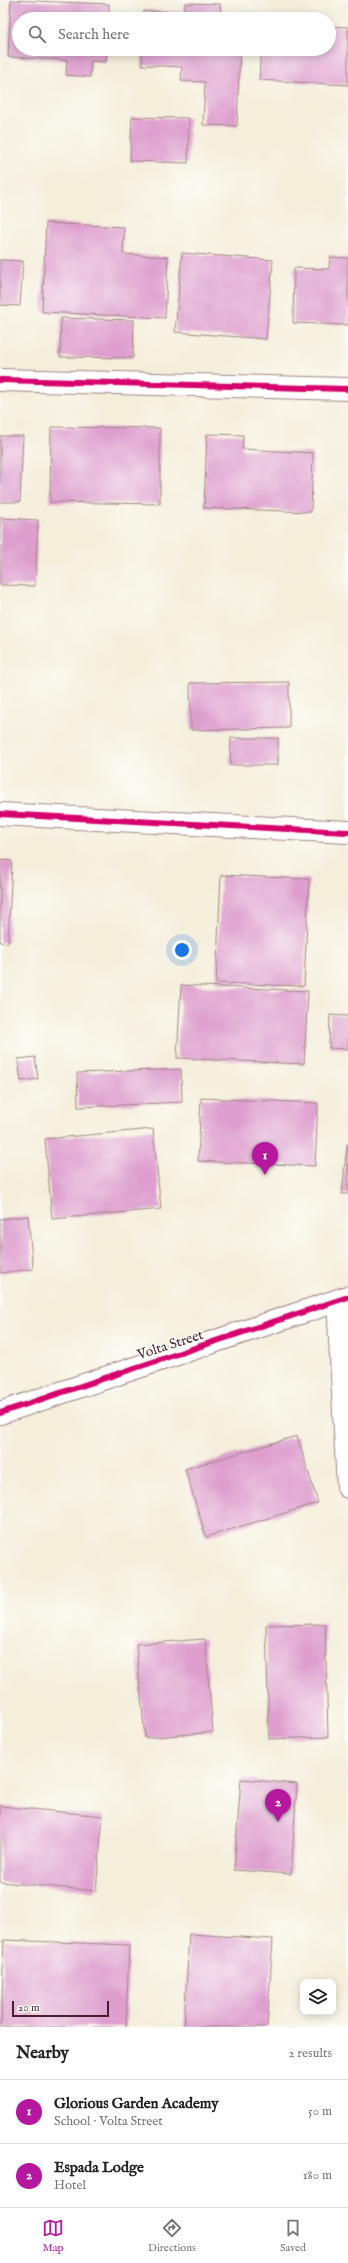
<!DOCTYPE html>
<html lang="en">
<head>
<meta charset="utf-8">
<style>
  :root { --surface:#fff; --page:#f2f2f2; --text:#202124; --muted:#757577; --line:#e0e0e0; --accent:#b5179e }
  body { margin:0; font-family:"IM FELL English",serif; background:var(--page); color:var(--text) }
  .controls { position:absolute; right:12px; bottom:12px; display:grid; overflow:hidden; border-radius:8px; box-shadow:0 2px 10px #0003 }
  .controls button { width:36px; height:36px; display:grid; place-items:center; padding:0; border:0; border-bottom:1px solid var(--line); background:var(--surface); color:var(--text); font:20px sans-serif }
  .scale { position:absolute; left:12px; bottom:10px; width:97px; box-sizing:border-box; padding-left:4px; border:2px solid #4a1f2b; border-top:0; font-size:11px; line-height:14px; white-space:nowrap; color:#4a1f2b; -webkit-text-stroke:3px #fdfcf7; paint-order:stroke }
  .you { position:absolute; left:182px; top:950px; width:14px; height:14px; margin:-10px; border:3px solid #fff; border-radius:50%; background:#1a73e8; box-shadow:0 0 0 6px #1a73e833 }
  .badge { display:grid; place-items:center; width:26px; height:26px; border-radius:50%; background:var(--accent); color:#fff; font-size:13px; font-weight:700 }
  .pin { position:absolute; translate:-50% -33px; filter:drop-shadow(0 1px 2px #0008) }
  .pin::after { content:''; position:absolute; top:21px; width:14px; height:12px; background:inherit; clip-path:polygon(0 0,100% 0,50% 100%) }
  .list { margin:0; padding:0; list-style:none }
  h2 { display:flex; justify-content:space-between; align-items:center; height:52px; margin:0; padding:0 16px; font-size:17px }
  h2 small { font-size:13px; font-weight:400; color:var(--muted) }
  .list li { display:grid; grid-template-columns:26px 1fr auto; gap:12px; align-items:center; box-sizing:border-box; height:64px; padding:0 16px; border-top:1px solid var(--line) }
  .list b { display:block; font-size:15px; white-space:nowrap }
  .list p { margin:0; font-size:13px; white-space:nowrap; color:var(--muted) }
  .list em { font-size:13px; font-style:normal; color:var(--muted) }
  .icon { flex:none; width:22px; height:22px; fill:none; stroke:currentColor; stroke-width:2; stroke-linecap:round; stroke-linejoin:round }
  .map { position:relative; flex:none; width:348px; height:2027px; overflow:hidden }
  .search { position:absolute; background:var(--surface); box-shadow:0 2px 10px #0003; left:12px; right:12px; top:12px; height:44px; display:flex; align-items:center; gap:10px; box-sizing:border-box; padding:0 14px; border-radius:22px; color:var(--muted); font-size:15px }
  .sheet { height:180px; background:var(--surface) }
  nav { display:flex; justify-content:space-around; align-items:center; box-sizing:border-box; height:56px; border-top:1px solid var(--line); background:var(--surface); font-size:11px; color:var(--muted) }
  nav a { display:grid; justify-items:center; gap:2px }
  nav .on { color:var(--accent) }
  .map>svg:first-child { display:block }
  .building { fill:#de9fcf }
  .lines { fill:none; stroke-linecap:round; stroke-linejoin:round }
  .minor-casing { stroke:#9f8683; stroke-width:24 }
  .tertiary-casing { stroke:#9f8683; stroke-width:24 }
  .minor { stroke:#fff; stroke-width:22 }
  .tertiary { stroke:#fff; stroke-width:22 }
  .cycleway-casing { stroke:#fdfcf7; stroke-width:8 }
  .cycleway { stroke:#d6006c; stroke-width:6 }
  .labels { text-anchor:middle; stroke-width:3; stroke-linejoin:round; paint-order:stroke }
  .street-label { font-size:14px; fill:#4a1f2b; stroke:#fdfcf7 }
</style>
</head>
<body>
<div class="map">
<svg width="348" height="2027" viewBox="0 0 348 2027">
  <rect width="100%" height="100%" fill="#fdfcf7"/>
  <filter id="ink" filterUnits="userSpaceOnUse"><feTurbulence type="fractalNoise" baseFrequency=".025" numOctaves="2"/><feDisplacementMap in="SourceGraphic" scale="8" xChannelSelector="R" yChannelSelector="G"/><feConvolveMatrix kernelMatrix="1 2 1 2 8 2 1 2 1" color-interpolation-filters="sRGB"/></filter>
  <filter id="wash" filterUnits="userSpaceOnUse"><feTurbulence type="fractalNoise" baseFrequency=".012" numOctaves="4" result="noise"/><feDisplacementMap in="SourceGraphic" scale="16" xChannelSelector="R" yChannelSelector="G"/><feGaussianBlur stdDeviation="0.9" result="paint"/><feColorMatrix in="noise" values="0 0 0 0 0 0 0 0 0 0 0 0 0 0 0 0 0 1.4 0 .05"/><feComposite in="paint" operator="in"/></filter>
  <g filter="url(#wash)">
    <rect width="100%" height="100%" fill="#f4eedb"/>
    <g id="blocks">
      <!-- building -->
      <path class="building" d="M11 0 109 4V19H19V49H107L106 62 91 61 90 77 66 75 67 60 8 57Z
        M185 3 220 4 221 13H242L241 19H143L144 11 184 12Z
        M329 26 348 27V85L259 80 261 49H329Z
        M142 49H240L237 126 203 125 205 82 181 81 182 67 142 65Z
        M132 117 189 118 188 163 130 161Z
        M46 223 124 227 123 254 168 257 165 318 42 312Z
        M182 253 273 260 266 339 175 332Z
        M330 257 348 258V325L293 323 294 268 329 269Z
        M0 260 23 261 20 306 0 305Z
        M61 318 134 320 133 358 60 357Z
        M51 427 160 428V504L50 502Z
        M207 434 243 435 242 449 313 453 311 512 204 508Z
        M0 436H23L20 502H0Z
        M0 518 38 520 35 586 0 585Z
        M289 682V728L191 730 190 683Z
        M231 738H278V765H230Z
        M0 860 12 861 8 943 0 942Z
        M221 875 309 879 304 986 216 983Z
        M181 985 308 991 304 1064 177 1058Z
        M330 1015 348 1016V1049L329 1048Z
        M35 1057 38 1079 21 1081 18 1059Z
        M181 1069 182 1102 78 1107 77 1073Z
        M201 1098 318 1103 315 1166 198 1161Z
        M153 1129 161 1209 52 1219 45 1139Z
        M347 1144H348V1194H342Z
        M28 1216 33 1269 0 1273V1219Z
        M297 1436 318 1503 206 1537 185 1469Z
        M325 1624 328 1737 269 1739 266 1625Z
        M205 1639 213 1732 145 1738 136 1644Z
        M241 1779 297 1784 291 1874 234 1870Z
        M0 1806 103 1816 96 1891 0 1882Z
        M189 1934 273 1939 267 2027H184Z
        M4 1940 129 1945 126 2027H1Z"/>
    </g>
  </g>
  <g filter="url(#ink)">
    <use href="#blocks" fill-opacity="0" stroke="#9f8683" stroke-width="1"/>
    <g class="lines">
      <defs>
        <path id="minor" d="M0 380 348 389
          M0 814 348 832
          M338 1301 348 1487"/>
        <path id="tertiary" d="M0 1413 348 1297"/>
      </defs>
      <!-- minor casing -->
      <use href="#minor" class="minor-casing"/>
      <!-- tertiary casing -->
      <use href="#tertiary" class="tertiary-casing"/>
      <!-- minor -->
      <use href="#minor" class="minor"/>
      <!-- tertiary -->
      <use href="#tertiary" class="tertiary"/>
      <defs>
        <path id="cycleway" d="M0 380 348 389
          M0 814 348 832
          M0 1413 348 1297"/>
      </defs>
      <!-- cycleway casing -->
      <use href="#cycleway" class="cycleway-casing"/>
      <!-- cycleway -->
      <use href="#cycleway" class="cycleway"/>
    </g>
  </g>
  <g class="labels">
    <!-- street labels -->
    <g class="street-label">
      <text transform="translate(170 1344) rotate(-18)" y="5">Volta Street</text>
    </g>
  </g>
</svg>
<div class="controls">
<button><svg class="icon" aria-label="layers" viewBox="0 0 24 24"><path d="M12 4l9 5-9 5-9-5zM3 14l9 5 9-5"/></svg></button>
</div>
<div class="scale">20 m</div>
<div class="you"></div>
<div class="pin badge" style="left:265px;top:1175px">1</div>
<div class="pin badge" style="left:278px;top:1822px">2</div>
<div class="search"><svg class="icon" aria-label="search" viewBox="0 0 24 24"><circle cx="10" cy="10" r="6"/><path d="M15 15l6 6"/></svg>Search here</div>
</div>
<section class="sheet">
<h2>Nearby<small>2 results</small></h2>
<ul class="list">
<li><span class="badge">1</span><div><b>Glorious Garden Academy</b><p>School · Volta Street</p></div><em>50 m</em></li>
<li><span class="badge">2</span><div><b>Espada Lodge</b><p>Hotel</p></div><em>180 m</em></li>
</ul>
</section>
<nav>
<a class="on"><svg class="icon" aria-label="map" viewBox="0 0 24 24"><path d="M3 6l6-2 6 2 6-2v14l-6 2-6-2-6 2zM9 4v14M15 6v14"/></svg>Map</a>
<a><svg class="icon" aria-label="directions" viewBox="0 0 24 24"><path d="M12 3l9 9-9 9-9-9zM9 14v-3h6M13 9l2 2-2 2"/></svg>Directions</a>
<a><svg class="icon" aria-label="saved" viewBox="0 0 24 24"><path d="M7 4h10v16l-5-4-5 4z"/></svg>Saved</a>
</nav>
</body>
</html>
